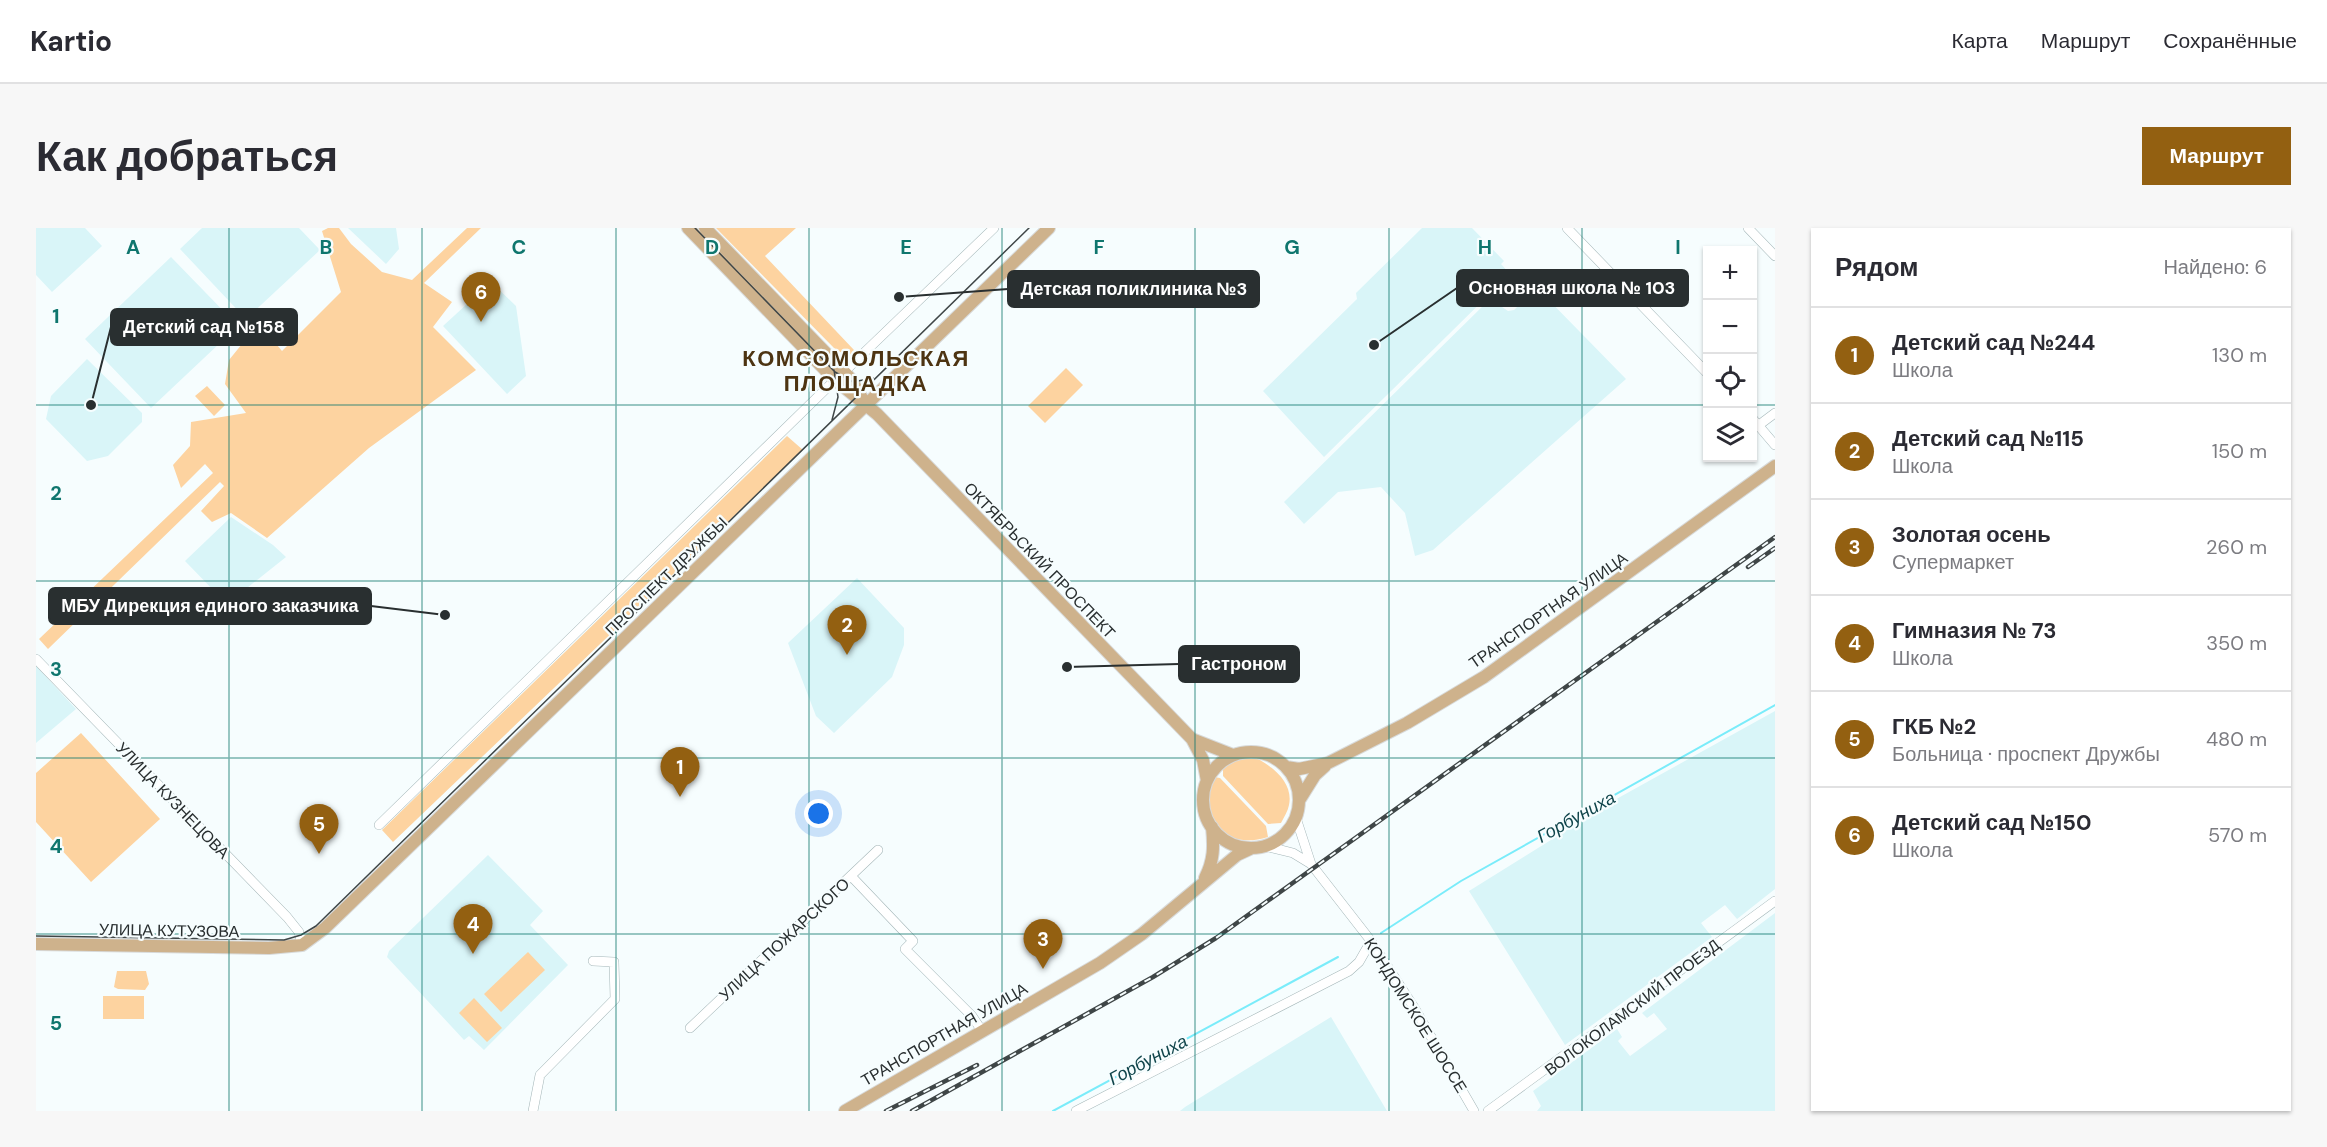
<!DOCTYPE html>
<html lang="ru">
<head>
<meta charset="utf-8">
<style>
  :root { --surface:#fff; --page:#f7f7f7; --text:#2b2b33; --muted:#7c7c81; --line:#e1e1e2; --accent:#936011 }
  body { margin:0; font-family:"DM Sans",sans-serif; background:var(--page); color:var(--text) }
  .controls { position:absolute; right:18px; top:18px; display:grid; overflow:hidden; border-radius:0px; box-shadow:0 2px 4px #0004 }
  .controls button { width:54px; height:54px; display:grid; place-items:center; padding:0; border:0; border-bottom:2px solid var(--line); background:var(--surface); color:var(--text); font:30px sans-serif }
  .you { position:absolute; left:783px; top:586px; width:21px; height:21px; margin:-15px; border:4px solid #fff; border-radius:50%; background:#1a73e8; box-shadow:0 0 0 9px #1a73e833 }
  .badge { display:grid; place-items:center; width:39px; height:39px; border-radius:50%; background:var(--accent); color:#fff; font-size:20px; font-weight:700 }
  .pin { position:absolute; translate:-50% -50px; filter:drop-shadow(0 2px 3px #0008) }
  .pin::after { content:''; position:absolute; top:32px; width:21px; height:18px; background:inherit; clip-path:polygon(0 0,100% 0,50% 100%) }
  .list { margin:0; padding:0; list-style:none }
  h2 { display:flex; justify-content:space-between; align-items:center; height:78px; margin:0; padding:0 24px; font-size:26px }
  h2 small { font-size:20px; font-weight:400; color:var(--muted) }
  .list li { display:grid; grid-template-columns:39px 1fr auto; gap:18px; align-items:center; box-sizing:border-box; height:96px; padding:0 24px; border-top:2px solid var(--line) }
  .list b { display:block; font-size:22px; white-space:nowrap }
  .list p { margin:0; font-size:20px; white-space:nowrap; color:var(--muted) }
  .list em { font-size:20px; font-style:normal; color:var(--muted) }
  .icon { flex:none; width:33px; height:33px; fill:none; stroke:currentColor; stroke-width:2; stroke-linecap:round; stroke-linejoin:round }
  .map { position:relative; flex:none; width:1739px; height:883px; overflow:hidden; border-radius:0px }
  header { display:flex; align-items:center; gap:36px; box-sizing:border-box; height:84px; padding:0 30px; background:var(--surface); border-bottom:2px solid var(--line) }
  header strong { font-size:28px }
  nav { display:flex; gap:33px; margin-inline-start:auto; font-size:21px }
  .intro { display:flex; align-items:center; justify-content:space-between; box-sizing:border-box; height:144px; padding:0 36px }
  h1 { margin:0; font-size:42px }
  .button { padding:15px 27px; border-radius:0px; background:var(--accent); color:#fff; font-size:21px; font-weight:700 }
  main { display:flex; gap:36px; padding:0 36px }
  aside { flex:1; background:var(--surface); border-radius:0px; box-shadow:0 2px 4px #0004 }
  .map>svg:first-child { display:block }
  .built { fill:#d9f5f8 }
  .green { fill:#fdd3a0 }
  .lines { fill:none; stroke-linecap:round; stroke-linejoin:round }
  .stream { stroke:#7aecfa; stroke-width:2 }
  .minor-casing { stroke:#a4b6b8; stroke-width:10 }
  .major-casing { stroke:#d8dada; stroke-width:14 }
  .minor { stroke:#fff; stroke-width:9 }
  .major { stroke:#ceb28c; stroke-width:12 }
  .tram { stroke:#3f4647; stroke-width:1.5 }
  .rail-casing { stroke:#3f4647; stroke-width:4.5 }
  .rail { stroke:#f6fdfe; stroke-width:2; stroke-dasharray:7; stroke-linecap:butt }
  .grid { fill:none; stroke:#0f766e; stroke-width:1.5; stroke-opacity:0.55 }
  .labels { text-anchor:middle; stroke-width:4.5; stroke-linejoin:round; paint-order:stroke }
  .street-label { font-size:16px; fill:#292f30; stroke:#f6fdfe }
  .water-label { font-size:18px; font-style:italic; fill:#10454b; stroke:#f6fdfe }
  .district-label { font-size:22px; font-weight:bold; letter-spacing:1.5px; fill:#4d3412; stroke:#f6fdfe }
  .grid-label { font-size:20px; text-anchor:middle; font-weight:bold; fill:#0f766e; stroke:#f6fdfe; stroke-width:4.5; stroke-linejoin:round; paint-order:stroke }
  .leader { fill:none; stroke:#292f30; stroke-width:2 }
  .callout-dot { fill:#292f30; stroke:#f6fdfe; stroke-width:2 }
  .callout { fill:#292f30; stroke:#292f30; stroke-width:2 }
  .callout-label { font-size:18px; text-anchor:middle; font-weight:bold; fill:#fff }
</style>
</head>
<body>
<header>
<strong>Kartio</strong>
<nav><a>Карта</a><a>Маршрут</a><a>Сохранённые</a></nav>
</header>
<div class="intro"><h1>Как добраться</h1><a class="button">Маршрут</a></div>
<main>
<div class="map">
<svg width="1739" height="883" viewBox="0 0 1739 883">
  <rect width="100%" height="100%" fill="#f6fdfe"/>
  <!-- built -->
  <path class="built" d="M0 0H49L66 18 16 64 0 47Z
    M166 0H263L284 22 210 91 144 21Z
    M312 0H360L363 21 350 36Z
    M1386 0H1436L1468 33 1465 36 1474 46 1288 229 1227 163 1321 71 1320 65Z
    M135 29 202 98 115 180 49 111Z
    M455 54 480 78 490 148 471 166 407 98Z
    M1501 60 1590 151 1397 322 1379 328 1369 285 1345 259 1302 264 1268 296 1248 274 1454 71 1472 83 1478 82Z
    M51 131 106 185V194L72 228 51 233 10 191 15 168Z
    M195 289 237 317 250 329 211 360 182 367 149 333Z
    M821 350 868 400V417L856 449 798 505 780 488 752 415Z
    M0 438 40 481 0 515Z
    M1739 483V661L1701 691 1689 677 1665 695 1676 709 1529 817 1433 663 1584 569Z
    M452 627 507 683 494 697 532 737 448 822 433 808 428 812 351 729 353 723Z
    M1739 685V883H1501L1505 878 1497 863 1581 801 1586 809 1582 813 1594 828 1631 801 1618 785 1611 790 1606 785Z
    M1295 789 1351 883H1144L1149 879Z"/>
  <!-- green -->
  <path class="green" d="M292 0H303L315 16 346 44 376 52 431 0H445L388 55 416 74 397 99 440 142 333 220 231 310 195 285 176 294 165 283 188 258 184 254 12 421 3 411 177 245 169 236 145 260 137 237 154 218 155 194 210 185 189 156 193 132 223 95 246 123 305 64 286 3Z
    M680 0H760L729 28 818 122 816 126 809 127 798 120Z
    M1030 140 1047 157 1009 195 992 178Z
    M171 158 189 177 178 188 159 168Z
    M751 208 767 222 357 614 346 602Z
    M45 505 124 591 55 654 0 594V545Z
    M1216 528C1234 536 1258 554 1253 577 1252 583 1248 589 1245 595L1232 596 1187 548V537Z
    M1178 549 1184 550 1230 598 1232 609C1188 623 1158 591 1178 549Z
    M492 724 509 742 465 784 448 766Z
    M81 743H110L113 756 109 762 82 761 78 759Z
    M67 768H108V791H67Z
    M438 770 466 800 451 814 423 785Z"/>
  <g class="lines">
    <!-- stream -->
    <path class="stream" d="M1345 705 1425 653 1739 477
      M1017 883 1302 729"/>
    <defs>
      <path id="minor" d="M1531 0 1672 146
        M1712 0 1739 28
        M808 144 958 0
        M1716 190 1739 217
        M1723 197 1739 185
        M0 431 251 689 263 704 266 717
        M1260 590 1275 636 1335 713 1379 781 1438 883
        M343 597 799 152
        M1229 618 1257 625 1275 636
        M815 648 877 713 869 721 936 788 946 803
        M654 800 842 622
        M497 883 504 847 579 771 578 734 557 733
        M1040 883 1313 743 1323 734 1335 713
        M1452 883 1739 673"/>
      <path id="major" d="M652 0 797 150 841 186 1156 511 1167 532 1171 553
        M669 0 814 150 829 175
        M1156 511 1197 527
        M1167 572a48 48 0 1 1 96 0a48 48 0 1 1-96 0Z
        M1250 539 1263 541 1292 535 1371 495 1448 449 1739 238
        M1264 571 1279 547 1289 538
        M1169 650C1178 632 1178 619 1176 599
        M0 716 233 720 266 717 289 700 1013 0
        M809 883 1064 735 1106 706 1201 627 1216 620"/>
    </defs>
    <!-- minor casing -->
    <use href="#minor" class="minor-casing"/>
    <!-- major casing -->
    <use href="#major" class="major-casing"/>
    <!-- minor -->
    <use href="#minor" class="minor"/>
    <!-- major -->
    <use href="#major" class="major"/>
    <!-- tram -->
    <path class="tram" d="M659 0 799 144 817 154 837 150
      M796 192 802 169 798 142
      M0 708 248 712 265 707 280 698 993 0"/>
    <defs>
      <path id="rail" d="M1712 339 1739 320
        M850 883 941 837
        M876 883 1117 749 1180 710 1739 309"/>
    </defs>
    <!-- rail casing -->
    <use href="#rail" class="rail-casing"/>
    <!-- rail -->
    <use href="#rail" class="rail"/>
  </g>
  <!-- grid -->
  <path class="grid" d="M193 0V883M386 0V883M580 0V883M773 0V883M966 0V883M1159 0V883M1353 0V883M1546 0V883M0 177H1672M1716 177H1739M0 353H1739M0 530H1739M0 706H1739"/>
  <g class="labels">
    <!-- street labels -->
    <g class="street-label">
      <text transform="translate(1004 332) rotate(46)" y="6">ОКТЯБРЬСКИЙ ПРОСПЕКТ</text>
      <text transform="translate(630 348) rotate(-44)" y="6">ПРОСПЕКТ ДРУЖБЫ</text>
      <text transform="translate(1512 382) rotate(-35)" y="6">ТРАНСПОРТНАЯ УЛИЦА</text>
      <text transform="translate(137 572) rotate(46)" y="6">УЛИЦА КУЗНЕЦОВА</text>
      <text transform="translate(133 702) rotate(1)" y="6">УЛИЦА КУТУЗОВА</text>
      <text transform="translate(748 711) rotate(-43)" y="6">УЛИЦА ПОЖАРСКОГО</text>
      <text transform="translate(1596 779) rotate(-37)" y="6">ВОЛОКОЛАМСКИЙ ПРОЕЗД</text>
      <text transform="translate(1380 787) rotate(58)" y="6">КОНДОМСКОЕ ШОССЕ</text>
      <text transform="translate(908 806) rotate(-30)" y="6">ТРАНСПОРТНАЯ УЛИЦА</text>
    </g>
    <!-- water labels -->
    <g class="water-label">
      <text transform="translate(1540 589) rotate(-29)" y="6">Горбуниха</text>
      <text transform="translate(1112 832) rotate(-28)" y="6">Горбуниха</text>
    </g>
    <!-- district labels -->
    <g class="district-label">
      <text x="820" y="138">КОМСОМОЛЬСКАЯ<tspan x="820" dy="25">ПЛОЩАДКА</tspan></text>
    </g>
  </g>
  <g class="grid-label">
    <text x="97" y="26">A</text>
    <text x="290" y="26">B</text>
    <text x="483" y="26">C</text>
    <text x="676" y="26">D</text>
    <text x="870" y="26">E</text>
    <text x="1063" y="26">F</text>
    <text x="1256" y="26">G</text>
    <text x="1449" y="26">H</text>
    <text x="1642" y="26">I</text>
    <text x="20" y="95">1</text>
    <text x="20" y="272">2</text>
    <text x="20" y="448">3</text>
    <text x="20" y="625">4</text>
    <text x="20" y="802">5</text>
  </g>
  <!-- callouts -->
  <path class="leader" d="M1338 117L1421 60M863 69L972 61M55 177L75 99M409 387L335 378M1031 439L1143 436"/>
  <g class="callout-dot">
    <circle cx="1338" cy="117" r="6"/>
    <circle cx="863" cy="69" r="6"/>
    <circle cx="55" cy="177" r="6"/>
    <circle cx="409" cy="387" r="6"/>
    <circle cx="1031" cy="439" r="6"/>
  </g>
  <g class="callout">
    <rect x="1421" y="42" width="231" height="36" rx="6"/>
    <rect x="972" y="43" width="251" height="36" rx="6"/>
    <rect x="75" y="81" width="186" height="36" rx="6"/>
    <rect x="13" y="360" width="322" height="36" rx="6"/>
    <rect x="1143" y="418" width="120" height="36" rx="6"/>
  </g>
  <g class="callout-label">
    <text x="1536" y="66">Основная школа № 103</text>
    <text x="1098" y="67">Детская поликлиника №3</text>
    <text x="168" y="105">Детский сад №158</text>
    <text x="174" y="384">МБУ Дирекция единого заказчика</text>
    <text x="1203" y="442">Гастроном</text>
  </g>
</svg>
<div class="controls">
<button>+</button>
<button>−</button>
<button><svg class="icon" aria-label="locate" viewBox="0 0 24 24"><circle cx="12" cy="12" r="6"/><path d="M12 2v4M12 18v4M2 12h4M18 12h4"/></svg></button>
<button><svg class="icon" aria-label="layers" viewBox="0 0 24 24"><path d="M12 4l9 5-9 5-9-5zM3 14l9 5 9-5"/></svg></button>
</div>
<div class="you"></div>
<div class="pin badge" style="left:644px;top:569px">1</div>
<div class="pin badge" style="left:811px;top:427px">2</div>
<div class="pin badge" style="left:1007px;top:741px">3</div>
<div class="pin badge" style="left:437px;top:726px">4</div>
<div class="pin badge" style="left:283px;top:626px">5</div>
<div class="pin badge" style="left:445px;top:94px">6</div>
</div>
<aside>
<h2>Рядом<small>Найдено: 6</small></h2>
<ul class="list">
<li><span class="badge">1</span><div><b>Детский сад №244</b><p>Школа</p></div><em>130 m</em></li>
<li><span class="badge">2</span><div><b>Детский сад №115</b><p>Школа</p></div><em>150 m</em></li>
<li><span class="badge">3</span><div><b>Золотая осень</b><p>Супермаркет</p></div><em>260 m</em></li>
<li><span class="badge">4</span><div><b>Гимназия № 73</b><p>Школа</p></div><em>350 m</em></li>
<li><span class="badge">5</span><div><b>ГКБ №2</b><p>Больница · проспект Дружбы</p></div><em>480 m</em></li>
<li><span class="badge">6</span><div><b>Детский сад №150</b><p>Школа</p></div><em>570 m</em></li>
</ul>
</aside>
</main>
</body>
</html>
